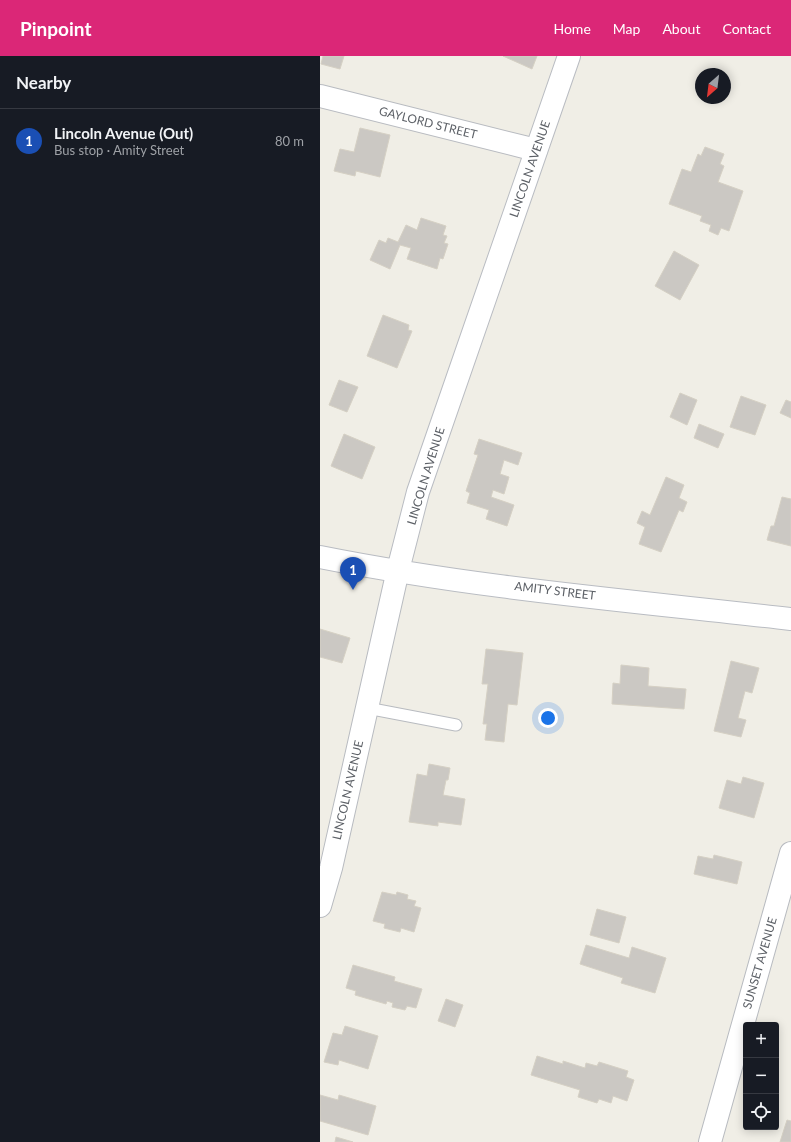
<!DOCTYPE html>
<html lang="en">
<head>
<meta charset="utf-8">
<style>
  :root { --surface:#171b24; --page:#20242c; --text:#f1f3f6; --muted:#9ea1a6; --line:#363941; --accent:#db2777 }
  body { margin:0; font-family:Lato,sans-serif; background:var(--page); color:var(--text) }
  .controls { position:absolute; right:12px; bottom:12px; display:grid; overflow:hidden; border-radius:4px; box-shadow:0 2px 10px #0003 }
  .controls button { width:36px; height:36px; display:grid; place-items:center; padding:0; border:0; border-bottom:1px solid var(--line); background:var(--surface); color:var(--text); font:20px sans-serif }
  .compass { position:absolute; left:375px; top:12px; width:36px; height:36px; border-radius:50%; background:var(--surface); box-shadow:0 2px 10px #0003; rotate:208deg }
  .you { position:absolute; left:228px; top:662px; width:14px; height:14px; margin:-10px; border:3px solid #fff; border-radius:50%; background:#1a73e8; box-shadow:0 0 0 6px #1a73e833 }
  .badge { display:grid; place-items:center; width:26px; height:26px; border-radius:50%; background:var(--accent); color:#fff; font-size:13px; font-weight:700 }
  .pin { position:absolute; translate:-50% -33px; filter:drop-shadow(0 1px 2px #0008) }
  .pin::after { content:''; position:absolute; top:21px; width:14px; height:12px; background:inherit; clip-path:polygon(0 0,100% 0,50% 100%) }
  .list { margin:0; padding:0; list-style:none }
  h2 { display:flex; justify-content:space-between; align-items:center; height:52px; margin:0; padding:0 16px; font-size:17px }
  h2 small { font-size:13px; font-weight:400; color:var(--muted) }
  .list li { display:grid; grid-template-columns:26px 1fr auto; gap:12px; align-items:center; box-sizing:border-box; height:64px; padding:0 16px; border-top:1px solid var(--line) }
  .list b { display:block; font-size:15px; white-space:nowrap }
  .list p { margin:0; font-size:13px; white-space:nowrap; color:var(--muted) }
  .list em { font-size:13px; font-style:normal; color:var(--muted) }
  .icon { flex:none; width:22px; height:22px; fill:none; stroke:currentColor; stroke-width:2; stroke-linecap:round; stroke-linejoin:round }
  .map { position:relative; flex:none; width:471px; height:1086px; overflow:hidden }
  header { display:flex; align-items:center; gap:24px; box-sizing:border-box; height:56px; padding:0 20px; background:var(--accent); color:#fff }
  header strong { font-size:19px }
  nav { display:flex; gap:22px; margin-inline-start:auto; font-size:14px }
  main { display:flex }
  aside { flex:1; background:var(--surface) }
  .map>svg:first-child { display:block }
  .building { fill:#cbc8c3; stroke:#d5d0c4 }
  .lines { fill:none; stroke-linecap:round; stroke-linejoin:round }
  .service-casing { stroke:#b8bbc0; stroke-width:13 }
  .minor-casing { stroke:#b8bbc0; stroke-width:24 }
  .tertiary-casing { stroke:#b8bbc0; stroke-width:24 }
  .secondary-casing { stroke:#b9bcc2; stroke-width:24 }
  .service { stroke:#fff; stroke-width:11 }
  .minor { stroke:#fff; stroke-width:22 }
  .tertiary { stroke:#fff; stroke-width:22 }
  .secondary { stroke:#fff; stroke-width:22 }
  .labels { text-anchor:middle; stroke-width:4; stroke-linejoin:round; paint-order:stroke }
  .street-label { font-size:12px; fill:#5d6167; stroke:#fff }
</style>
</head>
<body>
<header>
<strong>Pinpoint</strong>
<nav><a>Home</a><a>Map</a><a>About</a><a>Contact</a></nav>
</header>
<main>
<aside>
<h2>Nearby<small></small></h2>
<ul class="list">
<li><span class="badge" style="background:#1a4fb4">1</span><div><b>Lincoln Avenue (Out)</b><p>Bus stop · Amity Street</p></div><em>80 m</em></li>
</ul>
</aside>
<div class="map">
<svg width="471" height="1086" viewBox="0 0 471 1086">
  <rect width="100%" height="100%" fill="#f0eee6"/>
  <!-- building -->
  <path class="building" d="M3 0H24L20 13 1 8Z
    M183 0H217L212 13Z
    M40 72 70 79 60 121 36 115 35 120 14 115 20 93 34 96Z
    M385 91 404 98 400 108 404 110 398 126 423 135 409 175 401 172 398 179 389 175 391 169 380 165 382 160 349 148 362 113 371 116 378 98 381 100Z
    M101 162 126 170 123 179 127 180 124 187 128 188 123 203 120 202 117 213 87 203 91 192 80 189 70 213 50 204 59 184 66 187 68 182 78 186 86 169 97 174Z
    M354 195 379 209 360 244 335 230Z
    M63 259 89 269 88 274 92 275 77 312 47 300Z
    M19 324 38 331 27 356 9 349Z
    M360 337 377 344 367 369 350 361Z
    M421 340 446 349 435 379 410 371Z
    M466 344 471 346V362L460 357Z
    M379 368 404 378 398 392 374 382Z
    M24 378 55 391 42 423 11 410Z
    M159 383 202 397 198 409 184 404 180 418 189 421 184 438 173 434 171 441 194 449 187 470 166 463 169 454 147 447 150 437 146 435 158 399 154 398Z
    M346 421 364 429 359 442 367 446 363 456 359 454 341 496 319 488 325 471 317 467 322 455 330 459Z
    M462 441 471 443V490L447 484 451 470H454Z
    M0 573 30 582 22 607 0 601Z
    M166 593 203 597 197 649 188 648 184 686 165 684 167 668H163L168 628H162Z
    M411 605 439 612 432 637 425 635 418 662 426 664 421 681 394 675Z
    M301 609 329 612 328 630 366 633 364 653 292 648 293 627 300 628Z
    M109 708 130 712 128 724H126L123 739 145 743 141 769 118 766V770L89 766 97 718 107 720Z
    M423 721 444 727 434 762 399 752 407 724 421 728Z
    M394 799 422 806 417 828 374 818 378 800 393 803Z
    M62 836 76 839 77 836 88 839 87 843 96 845 94 850 101 852 94 876 81 872 80 876 64 872 65 868 53 865Z
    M277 853 306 861 299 887 270 879Z
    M266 889 309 902 312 891 346 902 335 937 301 927 303 922 260 908Z
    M33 909 75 921 74 925 102 933 96 952 87 950 85 954 72 951 73 947 67 945 66 948 35 939 36 935 26 932Z
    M126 943 143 949 135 971 118 965Z
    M25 970 58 980 48 1013 19 1004 18 1009 4 1006 13 977 22 979Z
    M217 1000 243 1008V1005L265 1012 266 1007 277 1010 279 1006 308 1015 306 1021 314 1024 307 1045 293 1040 291 1047 279 1043 277 1047 258 1041 260 1034 211 1019Z
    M0 1039 18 1044 19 1039 56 1050 48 1079 0 1065Z
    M467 1064 471 1065V1086H460Z
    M16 1081 33 1086H15Z"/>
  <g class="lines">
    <defs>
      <path id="service" d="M47 652 136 669"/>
      <path id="minor" d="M0 40 216 94
        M390 1086 471 797"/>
      <path id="tertiary" d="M0 850 11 812 78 514"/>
      <path id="secondary" d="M0 501C155 532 314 545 471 563
        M78 514 98 436 249 0"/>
    </defs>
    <!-- service casing -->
    <use href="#service" class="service-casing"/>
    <!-- minor casing -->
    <use href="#minor" class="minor-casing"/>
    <!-- tertiary casing -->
    <use href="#tertiary" class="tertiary-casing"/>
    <!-- secondary casing -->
    <use href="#secondary" class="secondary-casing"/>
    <!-- service -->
    <use href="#service" class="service"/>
    <!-- minor -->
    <use href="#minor" class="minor"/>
    <!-- tertiary -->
    <use href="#tertiary" class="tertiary"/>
    <!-- secondary -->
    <use href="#secondary" class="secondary"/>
  </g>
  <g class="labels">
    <!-- street labels -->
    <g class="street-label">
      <text transform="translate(108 67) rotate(14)" y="4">GAYLORD STREET</text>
      <text transform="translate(210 113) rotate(-71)" y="4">LINCOLN AVENUE</text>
      <text transform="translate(106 420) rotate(-73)" y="4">LINCOLN AVENUE</text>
      <text transform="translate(235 535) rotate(7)" y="4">AMITY STREET</text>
      <text transform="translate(28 734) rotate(-77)" y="4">LINCOLN AVENUE</text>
      <text transform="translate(440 907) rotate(-74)" y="4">SUNSET AVENUE</text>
    </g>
  </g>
</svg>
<div class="controls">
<button>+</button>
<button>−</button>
<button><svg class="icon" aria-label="locate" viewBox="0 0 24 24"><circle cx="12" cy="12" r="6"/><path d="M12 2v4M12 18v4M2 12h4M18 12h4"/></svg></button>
</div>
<svg class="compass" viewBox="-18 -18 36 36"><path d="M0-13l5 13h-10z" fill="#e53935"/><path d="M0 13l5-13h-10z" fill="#9ea1a6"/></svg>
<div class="you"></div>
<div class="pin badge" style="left:33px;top:534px;background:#1a4fb4">1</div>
</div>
</main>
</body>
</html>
